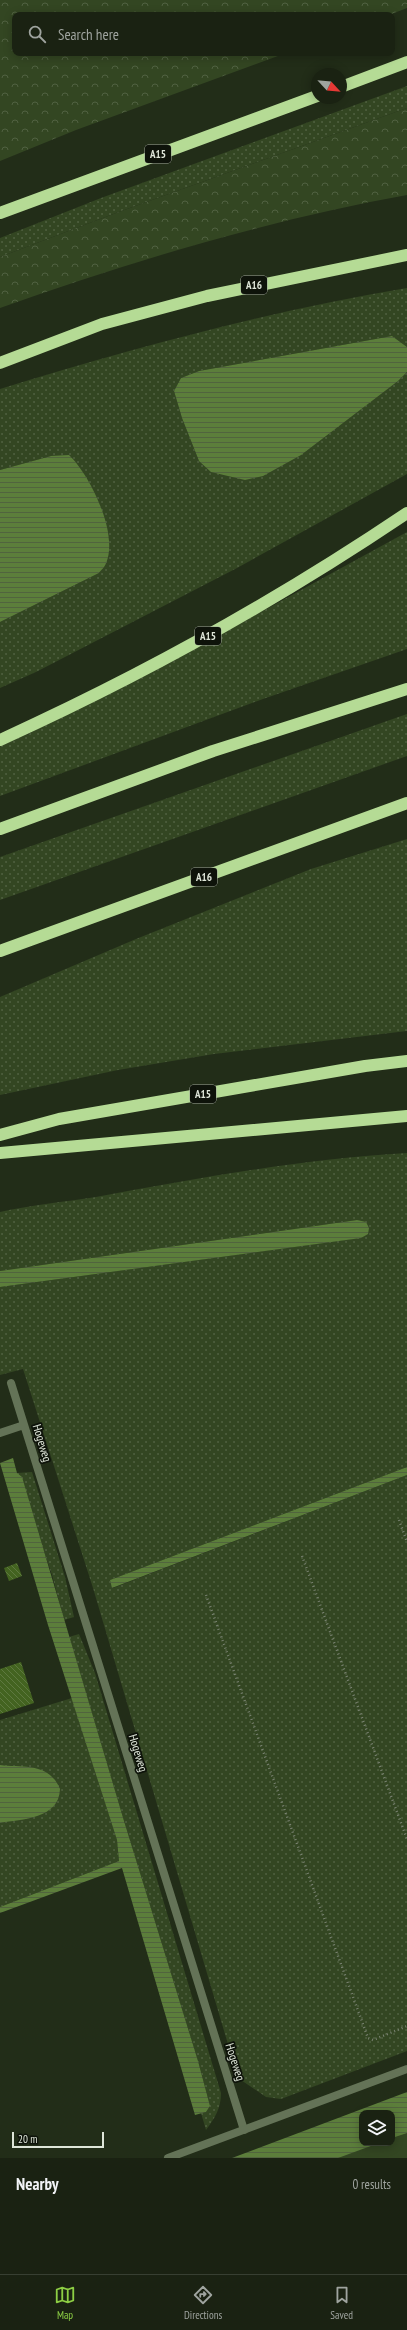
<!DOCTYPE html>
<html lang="en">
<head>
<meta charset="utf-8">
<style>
  :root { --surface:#1a2212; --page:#272f20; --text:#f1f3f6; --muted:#9fa49f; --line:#383f32; --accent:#8dce44 }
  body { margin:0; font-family:"PT Sans Narrow",sans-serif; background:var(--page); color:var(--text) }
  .controls { position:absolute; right:12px; bottom:12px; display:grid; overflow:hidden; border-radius:8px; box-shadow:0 2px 10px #0003 }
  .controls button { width:36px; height:36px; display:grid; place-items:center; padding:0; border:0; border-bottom:1px solid var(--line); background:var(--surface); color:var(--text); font:20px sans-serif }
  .compass { position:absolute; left:311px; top:68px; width:36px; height:36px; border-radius:50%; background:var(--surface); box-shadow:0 2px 10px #0003; rotate:116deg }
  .scale { position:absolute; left:12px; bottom:10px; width:92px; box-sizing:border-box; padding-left:4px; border:2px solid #dee5d8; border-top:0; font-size:11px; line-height:14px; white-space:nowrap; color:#dee5d8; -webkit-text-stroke:3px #0e130a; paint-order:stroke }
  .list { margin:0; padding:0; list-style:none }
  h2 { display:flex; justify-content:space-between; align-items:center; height:52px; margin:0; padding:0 16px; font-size:17px }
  h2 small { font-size:13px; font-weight:400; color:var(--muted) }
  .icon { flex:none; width:22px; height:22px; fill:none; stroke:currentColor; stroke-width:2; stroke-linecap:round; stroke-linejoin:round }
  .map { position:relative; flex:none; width:407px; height:2158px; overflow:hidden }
  .search { position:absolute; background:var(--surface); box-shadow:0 2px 10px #0003; left:12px; right:12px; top:12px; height:44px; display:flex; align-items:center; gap:10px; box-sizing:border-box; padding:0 14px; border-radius:8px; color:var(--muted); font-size:15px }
  .sheet { height:116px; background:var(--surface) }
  nav { display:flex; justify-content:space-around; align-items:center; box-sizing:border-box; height:56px; border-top:1px solid var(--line); background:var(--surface); font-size:11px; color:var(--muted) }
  nav a { display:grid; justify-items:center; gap:2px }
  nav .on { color:var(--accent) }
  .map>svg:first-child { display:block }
  .grass { fill:url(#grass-dots) }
  .forest { fill:url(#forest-crowns) }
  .park { fill:#334622 }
  .water { fill:url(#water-rules) }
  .building { fill:url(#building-back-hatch) }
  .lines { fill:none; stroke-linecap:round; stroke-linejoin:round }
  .path { stroke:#7a8372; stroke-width:2.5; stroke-dasharray:1 3; stroke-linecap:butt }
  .lane { stroke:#647357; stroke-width:8 }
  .street { stroke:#647357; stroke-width:8 }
  .highway { stroke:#b5db95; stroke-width:12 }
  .labels { text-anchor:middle; stroke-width:3.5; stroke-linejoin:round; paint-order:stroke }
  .shield { fill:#0e130a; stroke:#a0a69a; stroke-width:1 }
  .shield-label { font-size:11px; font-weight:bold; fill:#dee5d8 }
  .street-label { font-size:12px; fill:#dee5d8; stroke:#0e130a }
</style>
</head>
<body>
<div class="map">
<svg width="407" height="2158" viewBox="0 0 407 2158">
  <defs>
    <pattern id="grass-dots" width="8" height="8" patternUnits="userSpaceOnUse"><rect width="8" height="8" fill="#334622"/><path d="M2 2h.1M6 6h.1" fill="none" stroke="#506141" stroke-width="1.8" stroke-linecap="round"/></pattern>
    <pattern id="forest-crowns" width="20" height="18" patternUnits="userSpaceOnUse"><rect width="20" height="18" fill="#334622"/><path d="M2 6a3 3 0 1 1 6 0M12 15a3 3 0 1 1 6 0" fill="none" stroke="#506141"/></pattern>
    <pattern id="water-rules" width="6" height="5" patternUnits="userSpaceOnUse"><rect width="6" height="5" fill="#5c7e3b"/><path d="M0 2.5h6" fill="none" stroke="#51643e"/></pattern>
    <pattern id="building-back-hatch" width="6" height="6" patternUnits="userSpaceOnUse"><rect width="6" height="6" fill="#436320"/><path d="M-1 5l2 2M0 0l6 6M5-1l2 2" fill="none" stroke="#5e7940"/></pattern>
  </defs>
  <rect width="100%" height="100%" fill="#222d18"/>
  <!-- grass -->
  <path class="grass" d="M407 86V108L116 213 0 257V238L101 198Z
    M407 288V347L392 336 199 371 181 378 174 391 182 418 199 461 363 406 398 381 407 372V474L237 568 36 672 0 688V622L99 573 109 540 100 506 94 493 51 456 0 470V389C134 348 269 311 407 288Z
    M407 532V649L263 699 0 796V746L30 733 230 629Z
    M407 714V756L0 900V857Z
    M407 839V1031L214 1054 118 1070 0 1095V997L136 939 311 869Z
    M407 1153V1467L110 1580 113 1588 407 1475V2051L281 2099 266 2097 238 2078 93 1588 23 1369 0 1375V1287L358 1238 369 1228 357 1220 0 1271V1212C31 1205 64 1202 96 1197 199 1178 302 1159 407 1153Z
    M32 1472 65 1577 74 1617 64 1620 52 1575 17 1473Z
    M79 1634 95 1673 221 2093C221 2108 215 2118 206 2130L201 2113 206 2112 210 2106 198 2061 124 1821 69 1637Z
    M72 1698 117 1840 119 1861 0 1907V1720Z"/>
  <!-- forest -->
  <path class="forest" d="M0 0H407V8L389 15H15V53H286L76 130 0 161Z
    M407 108V195C269 220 132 261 0 308V257L116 213Z"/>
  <!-- park -->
  <path class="park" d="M407 2129V2158H326L367 2143H392V2134Z"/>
  <!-- water -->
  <path class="water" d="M392 336 407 347V372L398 381 301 455 263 476 245 480 211 472 199 461 182 418 174 391 181 378 199 371Z
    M69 455C90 475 119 534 106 563 105 567 101 570 99 573L0 622V470L51 456Z
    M357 1220 366 1222 369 1228 368 1234 361 1238 0 1287V1271Z
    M13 1458 17 1473 22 1477 124 1821 198 2061 210 2106 206 2112 195 2115 122 1868 0 1913V1907L119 1861 117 1840 48 1625 0 1463Z
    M407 1467V1475L112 1588 110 1580Z
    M0 1765C23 1768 49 1762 60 1789 59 1819 22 1819 0 1823Z
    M407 2092V2133L392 2138V2113H362V2143H379L338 2158H232Z"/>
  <!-- building -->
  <path class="building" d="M17 1563 22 1576 9 1581 4 1568Z
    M21 1662 34 1703 0 1714V1669Z"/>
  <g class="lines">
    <!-- path -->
    <path class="path" d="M399 1520 407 1542
      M302 1556 407 1839
      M206 1595 368 2038 373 2040 407 2026"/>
    <!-- lane -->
    <path class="lane" d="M11 1383 244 2130
      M0 1433 24 1425"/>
    <!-- street -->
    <path class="street" d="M168 2158 407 2069"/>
    <!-- highway -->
    <path class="highway" d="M341 87 407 62
      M0 213 317 96
      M0 363 102 324 207 296 407 255
      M0 740C141 676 278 600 407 513
      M0 829 213 751 407 689
      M0 951 407 803
      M0 1135 59 1119 365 1066 407 1061
      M0 1153 407 1116"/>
  </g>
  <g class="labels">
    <!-- shield labels -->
    <g class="shield">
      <rect x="145" y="145" width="26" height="18" rx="3"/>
      <rect x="241" y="276" width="26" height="18" rx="3"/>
      <rect x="195" y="627" width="26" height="18" rx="3"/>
      <rect x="191" y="868" width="26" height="18" rx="3"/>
      <rect x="190" y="1085" width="26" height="18" rx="3"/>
    </g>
    <g class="shield-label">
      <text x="158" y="158">A15</text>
      <text x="254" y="289">A16</text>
      <text x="208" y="640">A15</text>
      <text x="204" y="881">A16</text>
      <text x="203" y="1098">A15</text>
    </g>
    <!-- street labels -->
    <g class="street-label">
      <text transform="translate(42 1443) rotate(73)" y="4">Hogeweg</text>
      <text transform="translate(138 1753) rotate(73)" y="4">Hogeweg</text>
      <text transform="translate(235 2062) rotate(72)" y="4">Hogeweg</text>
    </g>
  </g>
</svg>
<div class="controls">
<button><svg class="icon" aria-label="layers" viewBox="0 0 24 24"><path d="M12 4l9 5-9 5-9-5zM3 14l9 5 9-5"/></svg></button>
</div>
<svg class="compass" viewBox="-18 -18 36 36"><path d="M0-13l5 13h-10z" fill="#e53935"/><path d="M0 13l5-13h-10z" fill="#9fa49f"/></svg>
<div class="scale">20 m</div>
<div class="search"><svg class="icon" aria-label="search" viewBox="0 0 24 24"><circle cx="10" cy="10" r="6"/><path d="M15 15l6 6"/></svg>Search here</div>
</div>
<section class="sheet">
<h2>Nearby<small>0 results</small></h2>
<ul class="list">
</ul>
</section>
<nav>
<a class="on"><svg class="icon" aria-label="map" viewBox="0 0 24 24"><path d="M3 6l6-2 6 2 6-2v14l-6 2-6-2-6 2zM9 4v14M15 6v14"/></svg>Map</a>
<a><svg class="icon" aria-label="directions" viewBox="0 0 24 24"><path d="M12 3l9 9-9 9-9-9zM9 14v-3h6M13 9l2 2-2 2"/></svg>Directions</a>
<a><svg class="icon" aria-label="saved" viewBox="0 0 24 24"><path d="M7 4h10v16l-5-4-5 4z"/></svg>Saved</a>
</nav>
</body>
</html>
